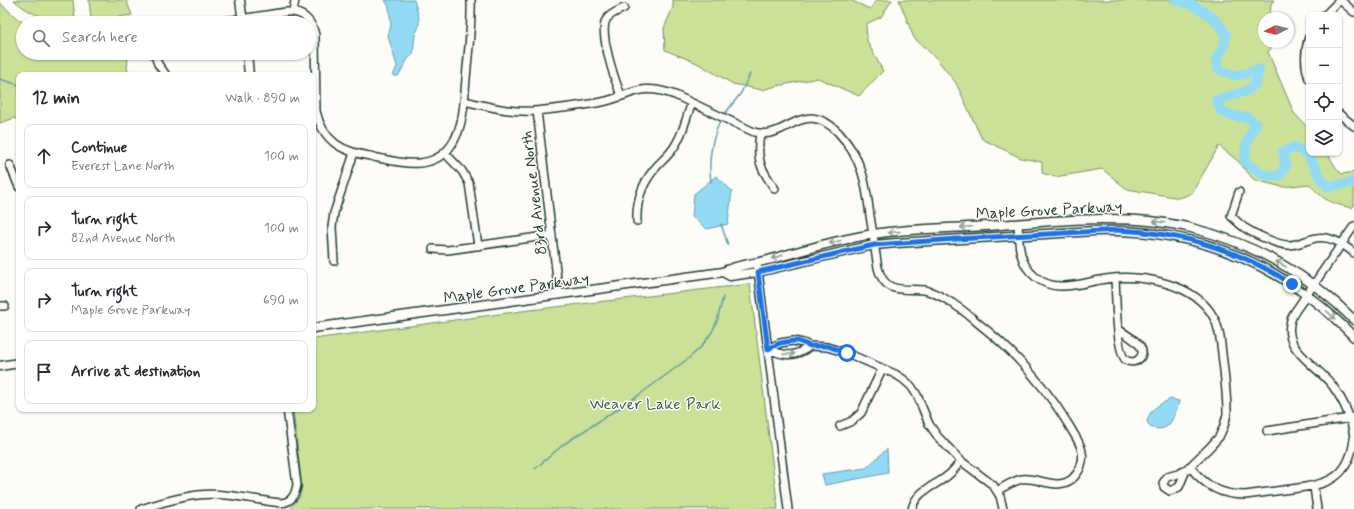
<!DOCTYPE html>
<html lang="en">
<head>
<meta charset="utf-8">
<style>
  :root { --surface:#fff; --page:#f2f2f3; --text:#2b2b33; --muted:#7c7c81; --line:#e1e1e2 }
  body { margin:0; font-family:Mynerve,sans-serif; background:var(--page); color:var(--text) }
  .controls { position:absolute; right:12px; top:12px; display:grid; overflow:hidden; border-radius:8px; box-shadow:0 1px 3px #0004 }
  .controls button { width:36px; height:36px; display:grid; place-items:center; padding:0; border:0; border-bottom:1px solid var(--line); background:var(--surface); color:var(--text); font:20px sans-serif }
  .compass { position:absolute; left:1258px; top:12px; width:36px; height:36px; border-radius:50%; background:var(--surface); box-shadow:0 1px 3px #0004; rotate:263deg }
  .stop { position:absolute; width:12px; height:12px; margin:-9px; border:3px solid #1a73e8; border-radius:50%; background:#fff }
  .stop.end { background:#1a73e8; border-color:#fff; box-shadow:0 1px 4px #0008 }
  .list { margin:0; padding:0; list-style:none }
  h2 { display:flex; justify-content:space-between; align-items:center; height:52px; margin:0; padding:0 16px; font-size:17px }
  h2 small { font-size:13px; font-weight:400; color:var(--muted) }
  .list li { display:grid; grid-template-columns:26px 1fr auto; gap:12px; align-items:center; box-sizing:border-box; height:64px; margin:0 8px 8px; padding:0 8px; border:1px solid var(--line); border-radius:8px }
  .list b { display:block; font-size:15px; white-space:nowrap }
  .list p { margin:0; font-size:13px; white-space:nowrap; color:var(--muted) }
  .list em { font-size:13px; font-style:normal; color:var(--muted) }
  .icon { flex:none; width:22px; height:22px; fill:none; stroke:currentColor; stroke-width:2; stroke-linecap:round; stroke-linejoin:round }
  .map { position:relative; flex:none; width:1354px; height:509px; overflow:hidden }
  .search { position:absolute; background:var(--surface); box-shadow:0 1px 3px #0004; left:16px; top:16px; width:300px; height:44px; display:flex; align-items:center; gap:10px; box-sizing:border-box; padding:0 14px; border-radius:22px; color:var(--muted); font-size:15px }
  .panel { position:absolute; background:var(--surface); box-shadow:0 1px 3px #0004; left:16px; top:72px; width:300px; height:340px; border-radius:8px }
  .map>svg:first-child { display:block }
  .green { fill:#cae197; stroke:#748f66 }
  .water { fill:#93dbf5; stroke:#659ca8 }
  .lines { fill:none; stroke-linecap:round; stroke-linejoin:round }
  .stream { stroke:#659ca8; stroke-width:1.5 }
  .river { stroke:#93dbf5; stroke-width:10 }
  .minor-casing { stroke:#1f3d34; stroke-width:10 }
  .major-casing { stroke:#1f3d34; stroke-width:11 }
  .minor { stroke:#fdfcf7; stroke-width:7 }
  .major { stroke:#fdfcf7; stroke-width:8 }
  .oneway { stroke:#8e9c96 }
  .route { stroke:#1a73e8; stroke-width:5 }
  .labels { text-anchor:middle; stroke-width:3; stroke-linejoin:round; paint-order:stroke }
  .street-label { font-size:16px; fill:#1f3d34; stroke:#fdfcf7 }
  .park-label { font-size:16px; fill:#415e48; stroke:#fdfcf7 }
</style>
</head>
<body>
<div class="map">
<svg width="1354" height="509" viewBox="0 0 1354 509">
  <rect width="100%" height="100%" fill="#fdfcf7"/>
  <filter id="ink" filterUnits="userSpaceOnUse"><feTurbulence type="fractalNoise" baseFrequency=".025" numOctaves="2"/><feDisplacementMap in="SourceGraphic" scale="8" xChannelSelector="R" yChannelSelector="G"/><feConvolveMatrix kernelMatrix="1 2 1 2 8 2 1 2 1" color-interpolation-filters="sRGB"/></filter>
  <g filter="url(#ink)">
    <!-- green -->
    <path class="green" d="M14 0H73L75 19C52 22 31 16 14 0Z
      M89 0H126L132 15 97 20 91 19Z
      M673 0H850L870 9 876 0H892L881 17 866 24 867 41 883 71 859 96 818 78 777 86 762 90 733 84 697 63 665 50 664 28 673 7Z
      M899 0H1274L1271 4 1270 18H1264V42H1276L1268 52 1294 113 1309 129V153H1327L1337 169 1342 174 1354 172V206L1352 208C1330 203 1325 201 1309 184L1283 187 1254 180 1238 161 1219 146 1192 193 1180 198 1127 189 1102 169 1055 177 1042 173V162L1021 158 982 139 956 83 936 58 914 38Z
      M0 2 2 5 19 20 26 23H23V53H125L128 56 127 69 131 75H19V119L15 118 0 123Z
      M750 284 778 509H293L291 507 299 498 302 487 293 409H313V339L522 311Z"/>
    <!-- water -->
    <path class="water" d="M385 0H414L419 18V26L415 35 413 54 408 59 398 76H393L397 66 388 36 391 25 389 7Z
      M716 176 732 191 728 224 707 229 692 217 694 194Z
      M1171 399 1179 401C1178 408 1172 423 1166 427 1161 430 1155 429 1150 427L1147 421C1151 407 1159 405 1171 399Z
      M887 449 888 473 825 485 822 474 866 468Z"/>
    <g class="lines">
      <!-- stream -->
      <path class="stream" d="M0 79 19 85
        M723 116 741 93 750 74
        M711 182C708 161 712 138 721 119
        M721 224 728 245
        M535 469 564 444 639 395 689 358 701 347 712 332 717 321 723 297"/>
      <!-- river -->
      <path class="river" d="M1176 0C1198 5 1214 15 1226 34L1224 46 1216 59 1217 68C1236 78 1240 76 1259 69L1256 83 1246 91 1216 100 1222 112 1234 116 1248 118 1256 124C1248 138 1244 145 1245 162 1258 172 1262 177 1279 176L1286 165 1283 152 1294 147 1305 152 1313 163 1319 176 1327 187 1354 182"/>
      <defs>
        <path id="minor" d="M1340 0 1354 12
          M293 12 295 0
          M1325 15 1340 0
          M208 23 233 20 286 12C302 11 312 20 315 35L316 111C319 125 325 136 336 144 347 152 361 154 374 157 400 163 434 172 452 144 464 126 464 101 466 79 468 53 472 27 471 0
          M1309 37C1304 52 1304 64 1309 79
          M154 53 158 64 166 75
          M621 95C615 81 599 33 606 20 609 14 618 11 624 8
          M464 101C487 106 511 113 535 111 557 109 580 106 602 102 633 95 640 82 675 95L754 132C779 139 790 118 812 118 822 119 831 125 838 132 862 158 866 182 870 216 873 233 875 250 878 268 885 295 903 288 924 290 931 291 938 295 944 298 956 305 968 314 978 323 1015 352 1046 387 1070 427 1074 435 1081 443 1082 452 1084 461 1080 472 1072 479 1056 491 1039 477 1022 479 1013 481 1005 486 997 491
          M537 111 559 295
          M1339 114 1354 126
          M760 133C756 160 760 168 775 189
          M445 153 462 171 469 183 478 246
          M10 165 19 187
          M1239 192 1231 216C1236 220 1240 225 1245 228 1254 234 1278 245 1288 245 1297 245 1304 241 1312 239 1328 234 1342 243 1354 253
          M637 221C636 199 643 181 658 165 665 158 672 152 676 144 684 131 686 117 692 103
          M1018 224C1019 233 1018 244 1021 254 1025 272 1042 286 1060 286 1075 287 1091 281 1106 279 1141 274 1196 283 1214 318 1221 331 1221 348 1223 362 1225 379 1227 396 1227 414L1224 426 1219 437 1209 448 1186 470 1178 474 1167 477 1163 483 1164 487 1170 491 1179 487 1186 470
          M1354 226 1294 313C1276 347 1315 363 1332 385 1343 400 1352 419 1354 438
          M433 249 448 250 552 235
          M334 261 332 227 334 213 354 153
          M757 263 788 509
          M1115 278C1116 292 1116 354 1126 360 1135 366 1147 356 1140 346 1135 339 1125 334 1118 329
          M0 306H5
          M768 349 780 343 793 341 803 343 810 346 827 347 847 353 895 374 903 379 911 386 917 395 929 424 938 437 961 461 993 485 1000 496 1003 509
          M768 349C784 356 795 358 810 346
          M840 426 852 421 861 413 882 369
          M1267 431 1350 418
          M1190 467C1206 486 1220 495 1245 495 1260 493 1276 491 1291 489 1327 485 1349 479 1354 439
          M1314 487 1317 509
          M141 509C160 503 179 497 198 495 226 492 253 500 281 503 292 502 295 495 297 485L287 409
          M912 509C916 491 933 487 946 477 952 473 956 467 961 461"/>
        <path id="major" d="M240 0 243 23
          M247 53 249 75
          M723 272 730 276 758 272 843 252 874 245 897 243 1095 231C1198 228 1283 263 1354 337
          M313 328 723 272C734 265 754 264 768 260 807 249 847 237 888 232 925 228 964 228 1001 225 1062 220 1131 213 1191 228 1253 243 1310 275 1354 320
          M0 366 19 363"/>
      </defs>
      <!-- minor casing -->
      <use href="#minor" class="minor-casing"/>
      <!-- major casing -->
      <use href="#major" class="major-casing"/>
      <!-- minor -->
      <use href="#minor" class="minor"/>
      <!-- major -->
      <use href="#major" class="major"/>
    </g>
    <!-- one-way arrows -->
    <defs><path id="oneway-shaft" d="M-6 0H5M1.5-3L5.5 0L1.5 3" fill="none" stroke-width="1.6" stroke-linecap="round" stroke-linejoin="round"/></defs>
    <g class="oneway">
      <use href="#oneway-shaft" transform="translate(1159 222) rotate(-173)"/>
      <use href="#oneway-shaft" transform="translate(966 227) rotate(177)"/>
      <use href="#oneway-shaft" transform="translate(894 232) rotate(175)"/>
      <use href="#oneway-shaft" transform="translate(835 242) rotate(166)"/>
      <use href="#oneway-shaft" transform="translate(777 257) rotate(164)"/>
      <use href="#oneway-shaft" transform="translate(1281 264) rotate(-150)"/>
      <use href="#oneway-shaft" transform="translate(1331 315) rotate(43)"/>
      <use href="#oneway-shaft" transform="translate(789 354) rotate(-3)"/>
    </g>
  </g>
  <g class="lines" filter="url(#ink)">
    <!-- route -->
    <path class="route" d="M847 353 827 346H810L798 341H793L780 343 768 349 758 272 874 245 957 239 1118 230C1183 233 1237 249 1292 284"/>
  </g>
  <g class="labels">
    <!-- street labels -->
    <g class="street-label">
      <text transform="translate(533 193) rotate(-97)" y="6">83rd Avenue North</text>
      <text transform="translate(1049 209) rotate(-3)" y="6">Maple Grove Parkway</text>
      <text transform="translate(516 287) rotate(-8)" y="6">Maple Grove Parkway</text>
    </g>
    <!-- park labels -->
    <g class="park-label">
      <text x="655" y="409">Weaver Lake Park</text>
    </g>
  </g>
</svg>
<div class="controls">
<button>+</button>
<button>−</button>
<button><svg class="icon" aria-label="locate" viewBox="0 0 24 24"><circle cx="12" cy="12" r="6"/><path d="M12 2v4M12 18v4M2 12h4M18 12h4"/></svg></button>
<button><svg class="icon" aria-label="layers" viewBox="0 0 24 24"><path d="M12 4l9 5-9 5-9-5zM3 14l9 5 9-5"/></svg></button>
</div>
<svg class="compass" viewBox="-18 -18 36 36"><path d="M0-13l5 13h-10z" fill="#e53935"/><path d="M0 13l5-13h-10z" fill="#7c7c81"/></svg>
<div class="stop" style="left:847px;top:353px"></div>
<div class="stop end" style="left:1292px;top:284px"></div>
<div class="search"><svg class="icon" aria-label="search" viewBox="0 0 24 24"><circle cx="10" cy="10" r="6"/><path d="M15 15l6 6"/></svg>Search here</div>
<section class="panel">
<h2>12 min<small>Walk · 890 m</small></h2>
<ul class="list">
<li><svg class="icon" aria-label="ahead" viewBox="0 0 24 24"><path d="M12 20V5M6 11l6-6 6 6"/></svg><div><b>Continue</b><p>Everest Lane North</p></div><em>100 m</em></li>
<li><svg class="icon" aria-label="right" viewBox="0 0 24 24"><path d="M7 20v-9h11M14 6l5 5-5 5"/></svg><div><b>Turn right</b><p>82nd Avenue North</p></div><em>100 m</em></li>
<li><svg class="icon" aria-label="right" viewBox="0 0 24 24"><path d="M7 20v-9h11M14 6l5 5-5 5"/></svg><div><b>Turn right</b><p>Maple Grove Parkway</p></div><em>690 m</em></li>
<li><svg class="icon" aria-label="arrive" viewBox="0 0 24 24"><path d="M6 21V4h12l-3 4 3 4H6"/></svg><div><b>Arrive at destination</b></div></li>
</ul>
</section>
</div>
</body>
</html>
